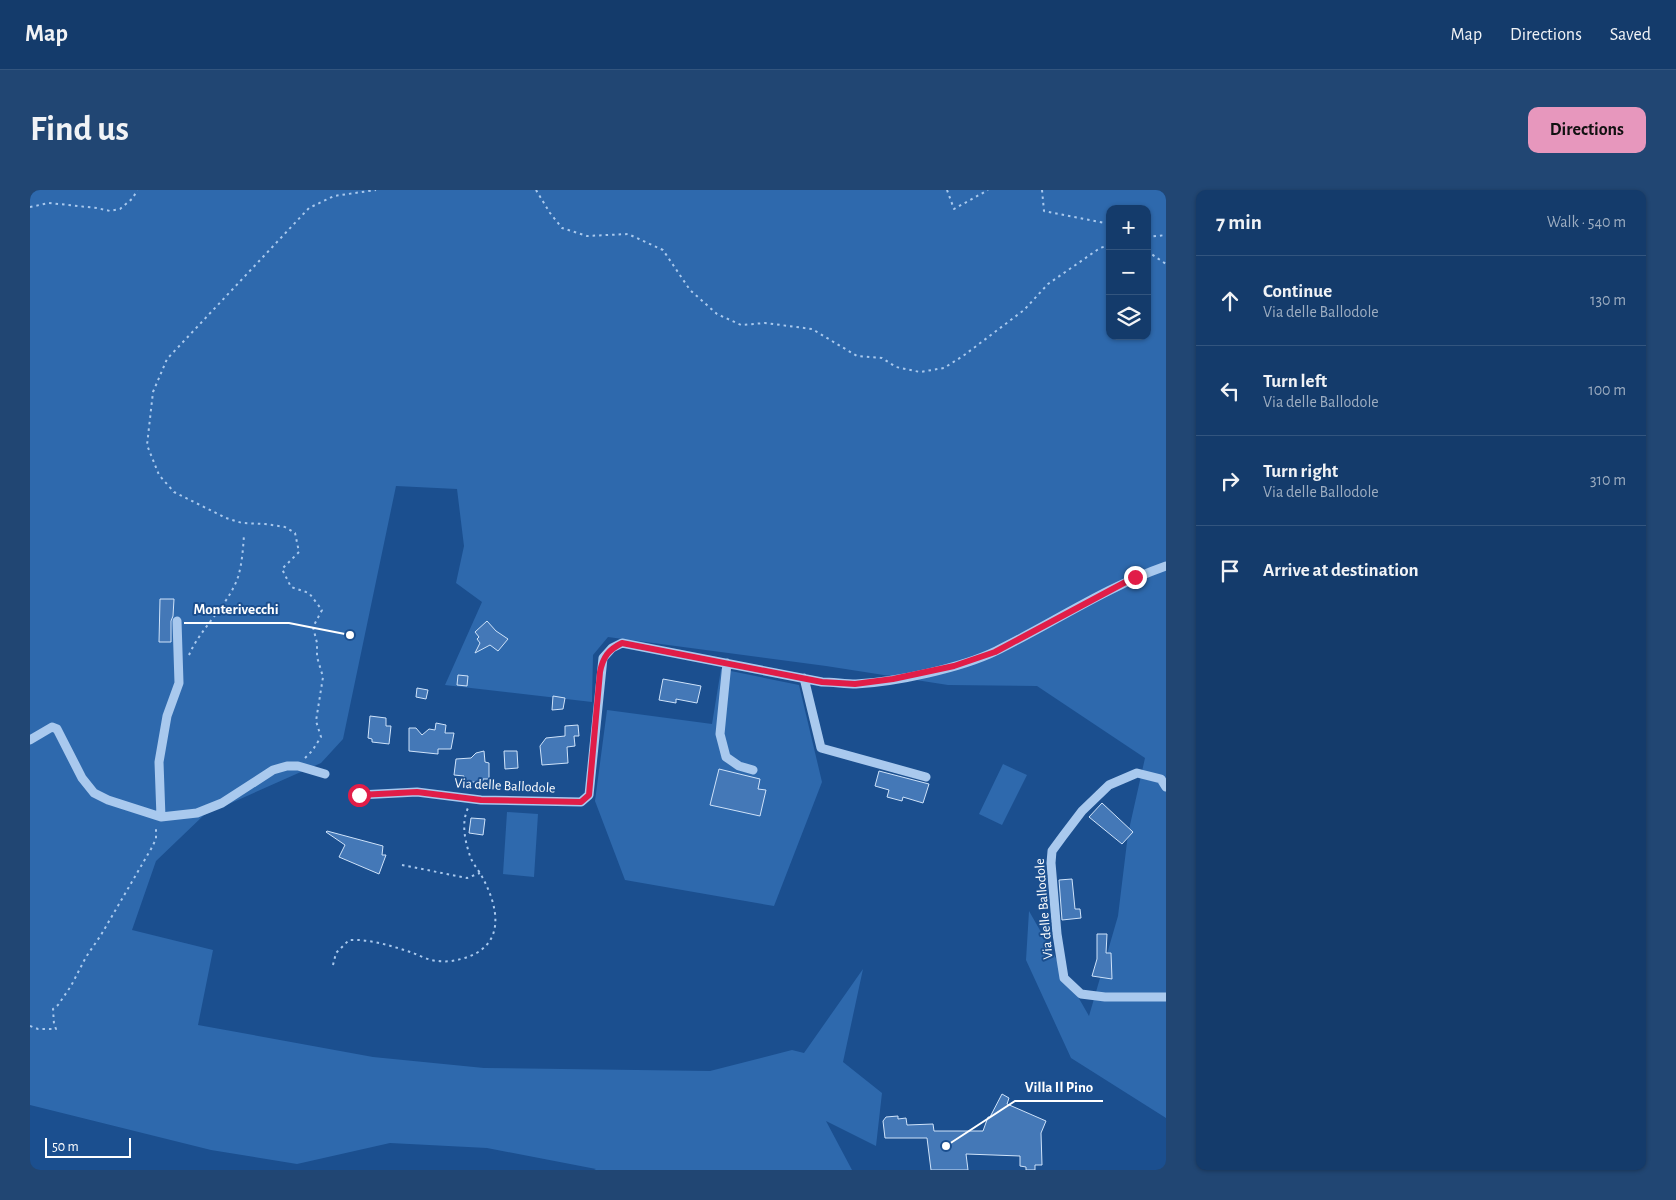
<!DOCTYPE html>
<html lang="en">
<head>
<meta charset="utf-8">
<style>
  :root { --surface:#143b6b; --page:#214673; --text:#f1f3f6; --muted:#9dadc1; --line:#33557e; --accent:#e797bd }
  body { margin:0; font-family:"Alegreya Sans",sans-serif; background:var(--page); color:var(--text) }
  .controls { position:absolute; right:15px; top:15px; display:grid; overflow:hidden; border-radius:10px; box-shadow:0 1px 4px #0004 }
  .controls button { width:45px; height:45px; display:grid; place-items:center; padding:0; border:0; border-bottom:1px solid var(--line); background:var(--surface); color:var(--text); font:25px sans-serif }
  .scale { position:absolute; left:15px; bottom:12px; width:86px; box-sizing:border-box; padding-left:5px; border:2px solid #fff; border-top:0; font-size:14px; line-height:18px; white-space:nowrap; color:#fff; -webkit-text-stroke:4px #1b4f8f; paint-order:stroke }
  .stop { position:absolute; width:15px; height:15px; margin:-11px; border:4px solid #e11d48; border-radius:50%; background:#fff }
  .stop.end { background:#e11d48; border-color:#fff; box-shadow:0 1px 5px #0008 }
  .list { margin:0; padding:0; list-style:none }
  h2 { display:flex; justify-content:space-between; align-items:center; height:65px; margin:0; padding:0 20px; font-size:21px }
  h2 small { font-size:16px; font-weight:400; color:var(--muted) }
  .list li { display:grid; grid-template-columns:32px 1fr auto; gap:15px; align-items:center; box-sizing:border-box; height:90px; padding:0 20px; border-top:1px solid var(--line) }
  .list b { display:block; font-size:19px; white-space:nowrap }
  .list p { margin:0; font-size:16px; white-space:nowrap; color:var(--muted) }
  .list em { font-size:16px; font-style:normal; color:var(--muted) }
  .icon { flex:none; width:28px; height:28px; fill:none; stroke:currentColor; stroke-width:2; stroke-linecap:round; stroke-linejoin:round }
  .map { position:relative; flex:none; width:1136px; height:980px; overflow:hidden; border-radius:10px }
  header { display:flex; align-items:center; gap:30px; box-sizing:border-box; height:70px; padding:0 25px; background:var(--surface); border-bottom:1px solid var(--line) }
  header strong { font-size:24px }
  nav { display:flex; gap:28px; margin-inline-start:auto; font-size:18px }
  .intro { display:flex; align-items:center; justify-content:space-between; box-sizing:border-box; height:120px; padding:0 30px }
  h1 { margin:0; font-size:35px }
  .button { padding:12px 22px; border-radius:10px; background:var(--accent); color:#111; font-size:18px; font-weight:700 }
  main { display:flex; gap:30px; padding:0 30px }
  aside { flex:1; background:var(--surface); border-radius:10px; box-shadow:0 1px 4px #0004 }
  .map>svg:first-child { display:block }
  .green { fill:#2e69ad; fill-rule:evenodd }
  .building { fill:#4478b7; stroke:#cfe3fa }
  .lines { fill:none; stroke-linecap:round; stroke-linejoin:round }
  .path { stroke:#a9c9ee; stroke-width:2; stroke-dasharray:2.5 4; stroke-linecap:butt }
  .minor { stroke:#a9c9ee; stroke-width:9 }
  .route { stroke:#e11d48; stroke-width:6 }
  .labels { text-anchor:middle; stroke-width:4; stroke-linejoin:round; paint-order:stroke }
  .street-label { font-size:14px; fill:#fff; stroke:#1b4f8f }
  .leader { fill:none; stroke:#fff; stroke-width:2 }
  .callout-dot { fill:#fff; stroke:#1b4f8f; stroke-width:2 }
  .callout-label { font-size:15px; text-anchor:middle; font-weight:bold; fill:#fff; stroke:#1b4f8f; stroke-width:4; stroke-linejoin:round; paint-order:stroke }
</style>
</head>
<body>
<header>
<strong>Map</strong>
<nav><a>Map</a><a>Directions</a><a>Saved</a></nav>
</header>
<div class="intro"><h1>Find us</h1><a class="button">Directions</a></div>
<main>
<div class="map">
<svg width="1136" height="980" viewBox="0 0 1136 980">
  <rect width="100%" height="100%" fill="#1b4f8f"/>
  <!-- green -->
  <path class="green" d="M0 0H1136V928L1041 868 996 770 999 721 1059 826 1088 726 1098 644 1115 568 1007 496 918 495 796 476 578 447 563 465 562 512 415 495 452 412 426 393 434 356 427 299 366 296 313 549 291 573 174 625 126 671 102 740 183 760 168 835 343 867 454 878 680 881 762 860 774 863 833 779 813 872 852 903 846 956 796 931 822 980H564L566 979 457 958 360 953 267 974 181 960 0 915ZM1080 19H1117V146H1080Z
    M691 479 769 495 792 592 744 716 595 690 565 611 577 520 682 534Z
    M973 574 997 585 972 635 949 624Z
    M477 622 508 624 504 687 473 684Z"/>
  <!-- building -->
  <path class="building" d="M130 409H144L143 426 141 431V452H129Z
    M457 431 466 441 478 449 468 461 460 455 445 463 450 453 447 449 449 447 445 442Z
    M428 485 438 486 437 496 427 495Z
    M633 489 671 496 667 513 646 509V513L629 510Z
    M387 498 398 500 396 509 386 507Z
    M523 506 535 508 533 519 522 520Z
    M340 526 356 528V536H361L359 554 342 552V549L338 548Z
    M406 533 416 535 415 543H424L421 559H408V564L379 561V538H386L392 545 399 539 405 540Z
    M548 535 549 546H544L545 556 537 557 538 573 512 575 510 556 516 548 535 546V536Z
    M454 561 455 572 459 573V589H453V592H434V586L424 585 426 569 441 568 446 563Z
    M474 561H487L488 578 475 579Z
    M689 579 730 589 728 599 736 600 730 626 680 615Z
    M849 581 899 594 893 613 873 607 872 611 857 607 859 600 845 596Z
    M1072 613 1103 642 1092 654 1059 627Z
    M441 628 455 629 453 645 439 643Z
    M297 641 353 656 352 665H356L349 684 309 667 315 655 296 642Z
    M1042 689 1045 719H1050L1051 728 1032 730 1029 690Z
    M1067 744H1077L1076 763H1081L1082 789 1062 786 1067 769Z
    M972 904 979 908 977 914 1016 931 1011 943 1012 975H1005V980H996V977L990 976V966L936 964 938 980H901L897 948H855L853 931 856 927 868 926V929L876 928 877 935 903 934 904 941H953L958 927H960Z"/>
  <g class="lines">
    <!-- path -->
    <path class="path" d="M506 0 520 23 532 38 557 46 598 44 633 60 660 100 687 124 711 135 735 133 782 139 827 166 852 168 866 177 890 182 914 178 933 166 994 120 1018 94 1070 58 1080 55
      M917 0 924 19 958 0
      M1012 0 1014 21 1080 34
      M0 17 19 13 67 18 80 21 90 19 103 8 107 0
      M1117 47 1136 45
      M1117 61 1136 74
      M159 465C171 437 198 416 208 387 212 374 213 359 214 345
      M275 568 282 561 291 547 286 531 293 487 287 467V453L283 437 292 420 279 403 261 397 252 379 269 362 265 343 255 337 235 334 212 333 196 328 144 302 129 285 117 255 123 202 137 169 279 18 304 6 346 0
      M372 675 437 688 450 683
      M303 775 306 763 319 750C341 749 362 756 383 763 391 766 400 771 408 771 416 772 424 771 431 769 478 757 469 716 450 683 446 677 442 672 440 666 435 651 431 633 438 618
      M0 836 8 839H26L24 834 23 819 28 815 41 796 56 767 71 745 121 659 126 649V636"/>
    <!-- minor -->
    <path class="minor" d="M697 473 690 544 696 567 709 576 723 580
      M774 488 791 558 896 587
      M0 550 22 537 27 539 52 588 64 603 78 610 131 627 167 623 192 613 243 580 257 576H268L295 584
      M1136 597 1131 589 1107 583 1079 595 1052 621 1033 646 1022 661 1021 673 1027 744 1034 788 1051 804 1075 807H1136
      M329 605 387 602 451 610 551 612 559 605 573 468 582 458 592 453 792 492C803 492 815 494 826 494 866 492 931 478 966 461 1023 433 1076 397 1136 376
      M131 627 129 572 137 526 149 493 147 431"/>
  </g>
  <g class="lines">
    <!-- route -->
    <path class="route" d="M329 605 387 602 451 610 551 612 559 605 570 482C573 467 578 460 592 453L792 492 825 494 863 489 924 476 965 462 1105 387"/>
  </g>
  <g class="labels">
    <!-- street labels -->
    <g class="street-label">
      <text transform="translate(475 595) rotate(3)" y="5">Via delle Ballodole</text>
      <text transform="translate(1013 719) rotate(-95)" y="5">Via delle Ballodole</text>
    </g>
  </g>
  <!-- callouts -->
  <path class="leader" d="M320 445L259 433H154M916 956L985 911H1073"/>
  <g class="callout-dot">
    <circle cx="320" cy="445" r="5"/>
    <circle cx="916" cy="956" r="5"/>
  </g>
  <g class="callout-label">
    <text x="206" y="424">Monterivecchi</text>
    <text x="1029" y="902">Villa Il Pino</text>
  </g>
</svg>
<div class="controls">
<button>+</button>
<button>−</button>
<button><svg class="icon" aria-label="layers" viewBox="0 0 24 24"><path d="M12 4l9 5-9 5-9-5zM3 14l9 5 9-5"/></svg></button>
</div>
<div class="scale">50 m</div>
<div class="stop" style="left:329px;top:605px"></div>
<div class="stop end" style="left:1105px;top:387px"></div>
</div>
<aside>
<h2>7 min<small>Walk · 540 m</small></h2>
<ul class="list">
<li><svg class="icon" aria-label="ahead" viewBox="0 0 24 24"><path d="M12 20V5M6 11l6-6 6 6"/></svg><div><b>Continue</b><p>Via delle Ballodole</p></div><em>130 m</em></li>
<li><svg class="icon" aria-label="left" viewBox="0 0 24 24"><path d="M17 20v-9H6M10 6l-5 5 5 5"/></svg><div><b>Turn left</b><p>Via delle Ballodole</p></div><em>100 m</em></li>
<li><svg class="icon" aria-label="right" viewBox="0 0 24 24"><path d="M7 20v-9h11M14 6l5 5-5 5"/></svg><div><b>Turn right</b><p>Via delle Ballodole</p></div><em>310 m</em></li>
<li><svg class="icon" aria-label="arrive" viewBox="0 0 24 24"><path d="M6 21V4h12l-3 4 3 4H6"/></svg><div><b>Arrive at destination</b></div></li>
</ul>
</aside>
</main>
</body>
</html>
